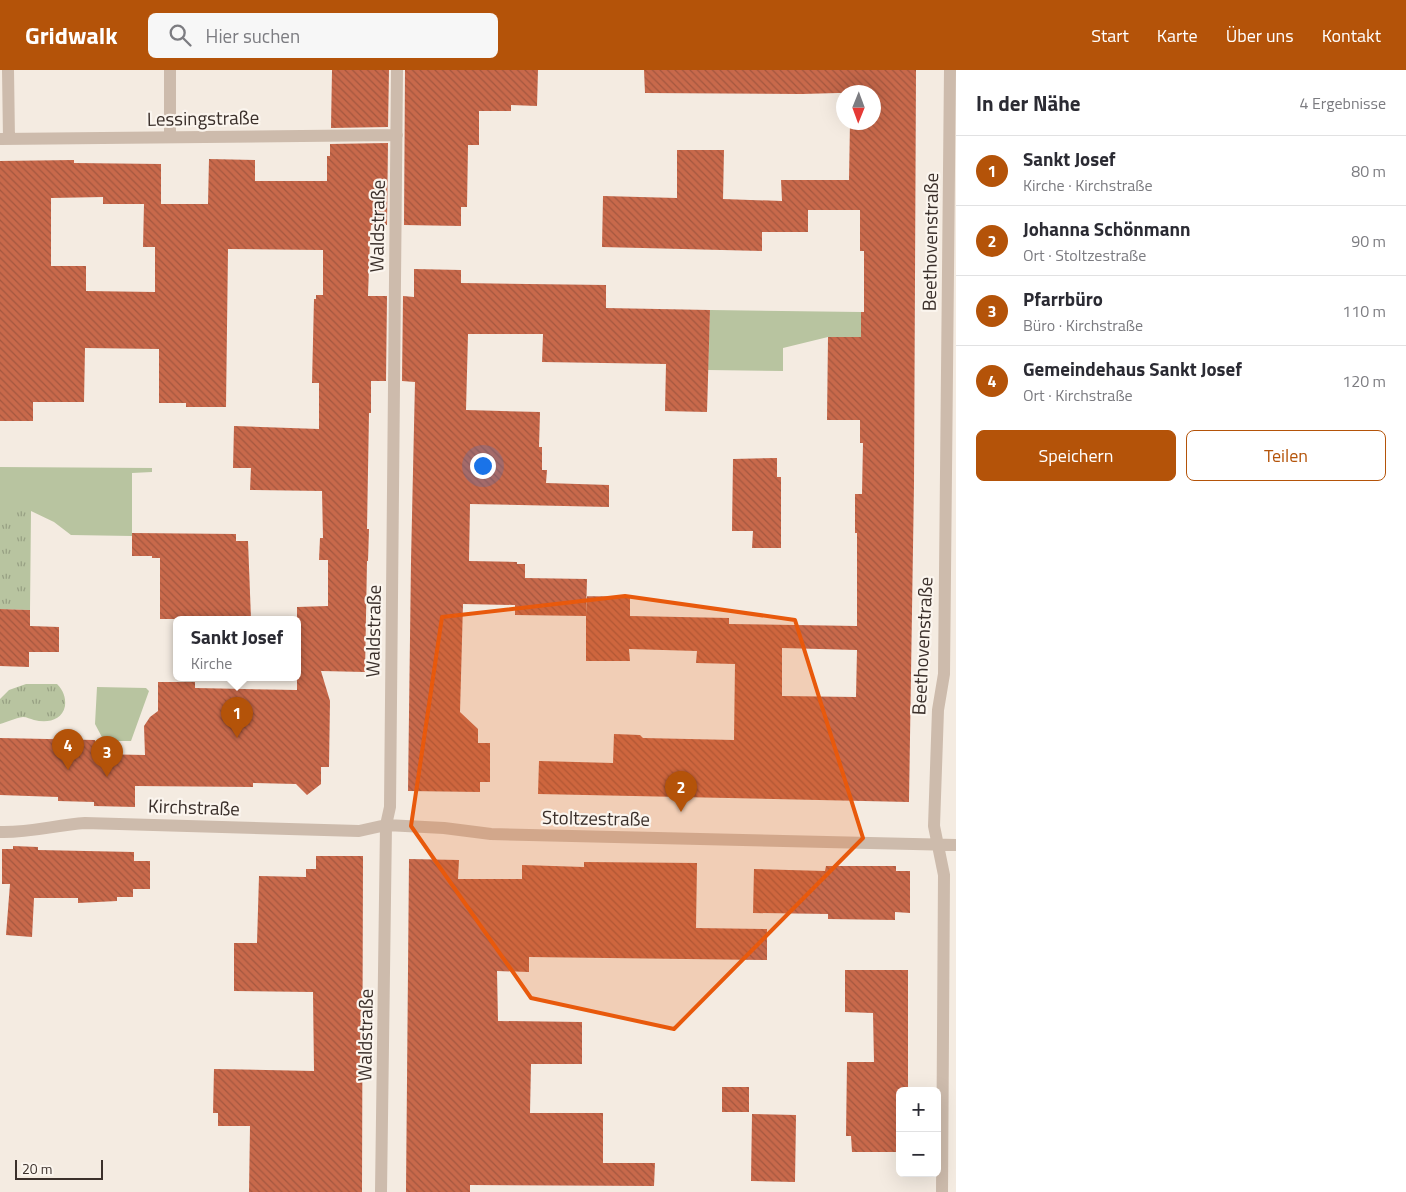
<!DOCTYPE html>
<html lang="de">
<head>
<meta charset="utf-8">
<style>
  :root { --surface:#fff; --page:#f7f7f7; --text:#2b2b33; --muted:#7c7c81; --line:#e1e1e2; --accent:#b45309 }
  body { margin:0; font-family:"Titillium Web",sans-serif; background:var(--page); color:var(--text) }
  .controls { position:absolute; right:15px; bottom:15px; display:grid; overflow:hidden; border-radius:8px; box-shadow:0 5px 20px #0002 }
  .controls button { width:45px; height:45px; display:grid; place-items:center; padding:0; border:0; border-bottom:1px solid var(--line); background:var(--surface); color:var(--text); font:25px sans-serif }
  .compass { position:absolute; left:836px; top:15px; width:45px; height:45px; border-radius:50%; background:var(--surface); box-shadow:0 5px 20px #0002; rotate:181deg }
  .scale { position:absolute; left:15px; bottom:12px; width:88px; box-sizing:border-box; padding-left:5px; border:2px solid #3b302b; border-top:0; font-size:14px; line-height:18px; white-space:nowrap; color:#3b302b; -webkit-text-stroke:4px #fbf5ee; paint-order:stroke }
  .you { position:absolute; left:482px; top:395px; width:18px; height:18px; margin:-12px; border:4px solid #fff; border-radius:50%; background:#1a73e8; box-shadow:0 0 0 8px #1a73e833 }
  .badge { display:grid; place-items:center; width:32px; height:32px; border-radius:50%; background:var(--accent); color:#fff; font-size:16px; font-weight:700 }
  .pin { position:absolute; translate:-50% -41px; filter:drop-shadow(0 1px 2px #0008) }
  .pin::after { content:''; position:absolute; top:26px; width:18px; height:15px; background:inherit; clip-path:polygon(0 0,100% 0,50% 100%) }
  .popup { position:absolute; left:173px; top:546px; width:128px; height:65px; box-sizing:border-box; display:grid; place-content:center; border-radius:8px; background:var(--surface); filter:drop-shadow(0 1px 4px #0005); font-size:16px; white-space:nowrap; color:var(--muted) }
  .popup b { font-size:19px; color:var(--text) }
  .popup::after { content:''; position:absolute; left:50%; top:100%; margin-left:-10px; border:10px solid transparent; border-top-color:var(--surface) }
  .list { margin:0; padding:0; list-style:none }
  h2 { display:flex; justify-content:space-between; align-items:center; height:65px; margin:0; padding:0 20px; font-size:21px }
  h2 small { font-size:16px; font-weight:400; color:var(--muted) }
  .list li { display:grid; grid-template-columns:32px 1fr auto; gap:15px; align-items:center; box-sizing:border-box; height:70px; padding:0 20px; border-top:1px solid var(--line) }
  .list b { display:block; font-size:19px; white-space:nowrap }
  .list p { margin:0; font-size:16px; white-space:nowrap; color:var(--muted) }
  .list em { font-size:16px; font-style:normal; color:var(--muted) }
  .actions { display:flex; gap:10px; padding:15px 20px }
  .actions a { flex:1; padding:11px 0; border:1px solid var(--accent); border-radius:8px; text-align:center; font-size:18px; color:var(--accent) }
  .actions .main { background:var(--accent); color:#fff }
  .icon { flex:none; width:28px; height:28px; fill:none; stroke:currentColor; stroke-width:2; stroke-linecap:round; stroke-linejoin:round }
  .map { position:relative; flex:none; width:956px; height:1122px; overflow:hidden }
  header { display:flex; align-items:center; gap:30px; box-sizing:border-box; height:70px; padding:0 25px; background:var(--accent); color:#fff }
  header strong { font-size:24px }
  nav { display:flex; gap:28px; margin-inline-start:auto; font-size:18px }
  .search { width:350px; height:45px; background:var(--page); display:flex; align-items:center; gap:12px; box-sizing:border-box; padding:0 18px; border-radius:8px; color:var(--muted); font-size:19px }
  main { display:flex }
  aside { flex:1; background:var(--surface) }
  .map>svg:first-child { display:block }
  .grass { fill:#b8c4a0 }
  .park { fill:url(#park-tufts) }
  .building { fill:url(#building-back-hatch); fill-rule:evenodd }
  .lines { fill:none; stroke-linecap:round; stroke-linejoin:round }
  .street { stroke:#cdbbac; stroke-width:12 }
  .marked { fill:#e8590c; fill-opacity:0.2; stroke:#e8590c; stroke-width:4; stroke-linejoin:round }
  .labels { text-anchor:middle; stroke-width:4.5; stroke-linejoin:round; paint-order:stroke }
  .street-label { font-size:19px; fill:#3b302b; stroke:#fbf5ee }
</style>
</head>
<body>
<header>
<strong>Gridwalk</strong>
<div class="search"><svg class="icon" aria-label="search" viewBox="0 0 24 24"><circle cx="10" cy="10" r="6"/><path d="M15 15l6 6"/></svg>Hier suchen</div>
<nav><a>Start</a><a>Karte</a><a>Über uns</a><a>Kontakt</a></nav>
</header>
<main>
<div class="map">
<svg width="956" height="1122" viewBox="0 0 956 1122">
  <defs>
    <pattern id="park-tufts" width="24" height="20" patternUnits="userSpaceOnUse" patternTransform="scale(1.25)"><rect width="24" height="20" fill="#b8c4a0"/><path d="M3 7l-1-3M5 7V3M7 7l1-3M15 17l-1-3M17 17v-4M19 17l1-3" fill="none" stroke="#97a083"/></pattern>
    <pattern id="building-back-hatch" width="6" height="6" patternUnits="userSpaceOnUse" patternTransform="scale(1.25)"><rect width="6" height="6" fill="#c8694b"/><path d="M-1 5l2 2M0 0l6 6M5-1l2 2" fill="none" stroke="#a4573f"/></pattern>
  </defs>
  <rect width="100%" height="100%" fill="#f4ebe1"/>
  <!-- grass -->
  <path class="grass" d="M710 240 861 242V267H828L783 278V301L708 300Z
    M0 397 152 398V402L132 403V466L71 465 54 452 31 441H0Z
    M97 617 146 618 149 621 131 671H104L95 654Z"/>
  <!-- park -->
  <path class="park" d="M0 441H31L30 540 0 539Z
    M26 614H57C63 620 66 627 65 636 62 651 47 653 34 650 30 649 27 647 23 647 15 648 7 652 0 654V629L9 620Z"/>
  <!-- building -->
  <path class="building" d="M332 0H389L388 57 331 58Z
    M405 0H538L537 36 511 35V41H479V75H468L467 137H461V156L404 155Z
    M644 0H916L914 414 909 732 538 724 539 691 613 693 614 664 640 665 643 668 734 670 735 594 696 593 697 581 629 579 630 591H586V526L630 527V546L729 548V554L857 556V463H855V424H862L863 373H860V350H827L828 267H861V242H864V181H860V140H808V162H762V181L602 177 603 126 677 128V80H724L723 129 782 131 781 110H849L850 52H874V22L802 24 645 23ZM782 578 857 580 856 627 782 626Z
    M388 73 387 155H371L370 168 368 226H387L386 311H371V343H369L367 459H369L368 491H367L365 602 321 601 330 631 329 697H321V714L307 725 296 714 253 713V717L135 716V737L94 736V732L58 731V727L0 725V668L95 670V684L145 685 144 656 150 647 158 641V612H195V618L297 620V537L328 536V490H319L320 468H323L322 421 250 420 251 398H233L234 356 319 359V313H312L314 229H316V225H323V180L228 179 226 337H186V333H159V279L85 278 84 332H33V351H0V91L74 90V93L161 94V134H103V127L51 128V196H86V221L155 222V177H143L144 134H208L209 89 255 90V111H327V86H330V74Z
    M414 199 461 200V213L606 215V238L710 240 707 342 665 341 666 294 542 292 543 264H468L466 340 540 342 539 377H542V400H547L546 413 609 415V437L470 434 469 491 517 492V494H525V508L587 509 586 546 515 545V535L463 534 460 642 478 659V673H490V712H480V722L408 721 411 491 415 312 402 311 403 226 414 227Z
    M777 388V407H781V478H752L753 461H732L733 389Z
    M132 463 236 464V471H248L251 549H160V488H152V486H132Z
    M0 539 30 540V556L59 557V582H29V597L0 596Z
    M13 776 38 777V780L134 782V791H150V819H133V827H117V831L78 833V828H34L32 867 6 865 10 814H2V779H13Z
    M316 786H363L362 1122H249L250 1056H218V1043H213L214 999 314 1001 313 922 234 921V873H257L259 806 306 807V799H316Z
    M409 789 459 790 458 809H522V795L584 797V792L697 793 696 858 767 859V890L529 887V902L497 901 498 951 582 952V994H531L530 1043H603V1093H655L654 1116 470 1115V1122H406Z
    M826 796H896V801H910V843L895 842V850L828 849V844L753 843 754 799 825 801Z
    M845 900H908V1021H900V1082H852L851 1066H846L847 992H874L873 943 845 942Z
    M722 1017H749V1042H722Z
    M752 1044 796 1045 795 1112 751 1111Z"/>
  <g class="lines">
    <!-- street -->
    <path class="street" d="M8 0 9 69
      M170 0V67
      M0 69 397 65
      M0 762C29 763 56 755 85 753L359 761 386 755 444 758 491 764 956 775
      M381 1122 386 755 390 737 397 0
      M942 1122 944 805 934 756 938 640 944 604 950 0"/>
  </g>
  <!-- marked area -->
  <path class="marked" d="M625 526 795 550 863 768 674 959 531 928 411 756 442 547Z"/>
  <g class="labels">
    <!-- street labels -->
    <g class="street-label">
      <text transform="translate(203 48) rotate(-1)" y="7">Lessingstraße</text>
      <text transform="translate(377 156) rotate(-89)" y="7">Waldstraße</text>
      <text transform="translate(930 172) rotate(-89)" y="7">Beethovenstraße</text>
      <text transform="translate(373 561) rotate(-89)" y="7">Waldstraße</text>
      <text transform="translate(922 576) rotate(-87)" y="7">Beethovenstraße</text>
      <text transform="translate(194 737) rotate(2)" y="7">Kirchstraße</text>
      <text transform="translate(596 748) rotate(1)" y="7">Stoltzestraße</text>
      <text transform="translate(365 965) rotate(-89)" y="7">Waldstraße</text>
    </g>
  </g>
</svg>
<div class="controls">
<button>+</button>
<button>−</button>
</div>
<svg class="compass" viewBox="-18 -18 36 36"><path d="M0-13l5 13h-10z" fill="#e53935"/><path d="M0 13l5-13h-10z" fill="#7c7c81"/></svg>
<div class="scale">20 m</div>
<div class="you"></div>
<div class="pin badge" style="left:237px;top:668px">1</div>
<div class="popup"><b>Sankt Josef</b>Kirche</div>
<div class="pin badge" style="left:681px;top:742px">2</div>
<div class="pin badge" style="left:107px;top:707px">3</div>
<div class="pin badge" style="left:68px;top:700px">4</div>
</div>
<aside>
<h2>In der Nähe<small>4 Ergebnisse</small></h2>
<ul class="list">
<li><span class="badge">1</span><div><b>Sankt Josef</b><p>Kirche · Kirchstraße</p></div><em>80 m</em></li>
<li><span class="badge">2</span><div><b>Johanna Schönmann</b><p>Ort · Stoltzestraße</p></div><em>90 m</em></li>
<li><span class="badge">3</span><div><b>Pfarrbüro</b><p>Büro · Kirchstraße</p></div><em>110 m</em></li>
<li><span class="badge">4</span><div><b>Gemeindehaus Sankt Josef</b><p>Ort · Kirchstraße</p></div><em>120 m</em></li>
</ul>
<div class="actions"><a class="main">Speichern</a><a>Teilen</a></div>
</aside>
</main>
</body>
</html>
